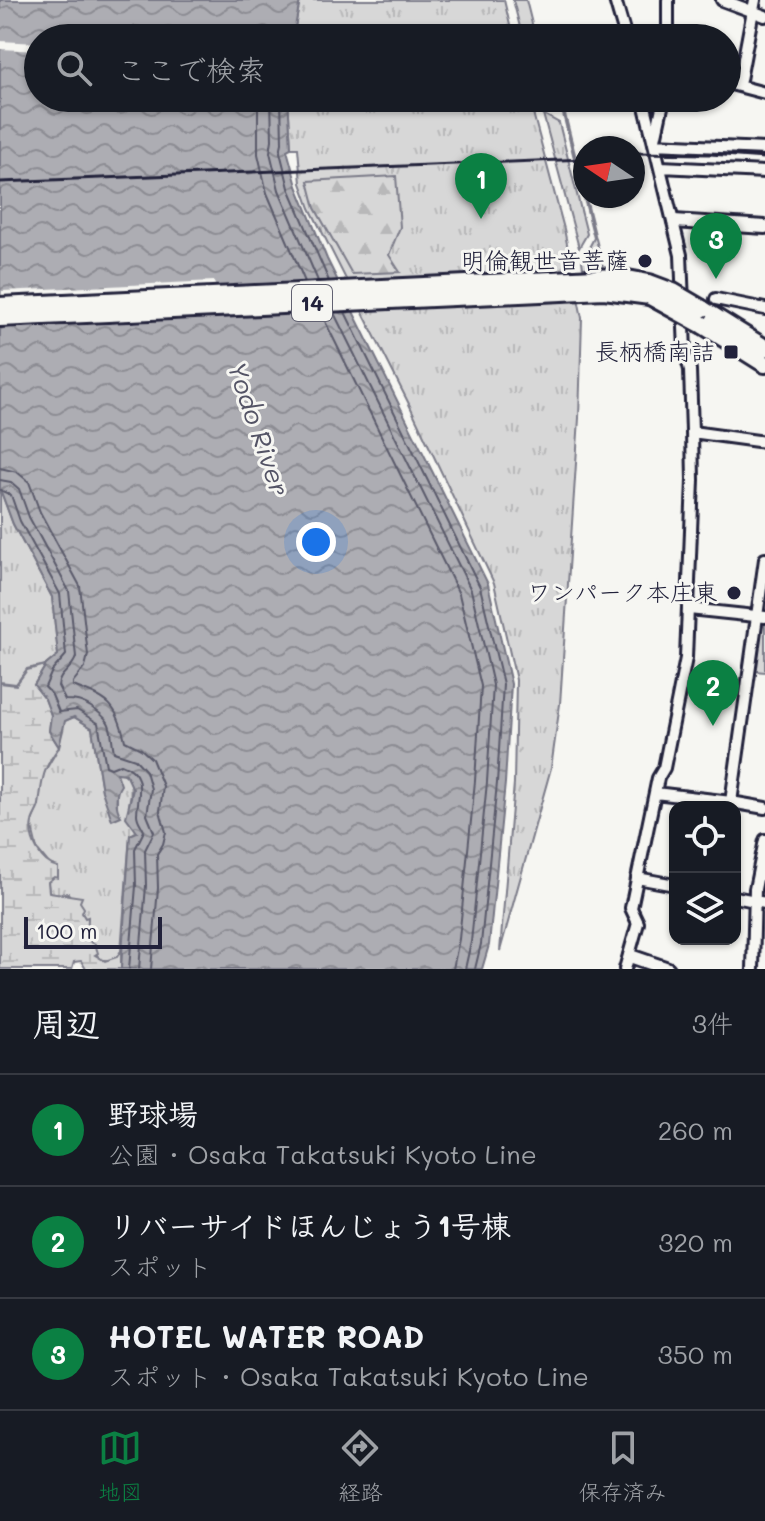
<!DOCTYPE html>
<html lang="ja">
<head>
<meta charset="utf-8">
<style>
  :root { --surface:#171b24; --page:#242831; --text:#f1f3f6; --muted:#9ea1a6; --line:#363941; --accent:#0b8043 }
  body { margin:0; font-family:Mali,"Klee One",sans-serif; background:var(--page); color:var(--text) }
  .controls { position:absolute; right:24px; bottom:24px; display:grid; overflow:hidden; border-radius:16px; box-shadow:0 2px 6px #0004 }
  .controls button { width:72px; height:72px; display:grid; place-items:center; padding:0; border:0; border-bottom:2px solid var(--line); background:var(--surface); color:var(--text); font:40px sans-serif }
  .compass { position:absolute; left:573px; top:136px; width:72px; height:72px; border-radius:50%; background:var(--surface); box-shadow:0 2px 6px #0004; rotate:283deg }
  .scale { position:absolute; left:24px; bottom:20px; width:138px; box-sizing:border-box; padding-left:8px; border:4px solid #22223b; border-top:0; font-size:22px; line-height:28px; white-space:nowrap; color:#22223b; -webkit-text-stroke:6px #f6f6f2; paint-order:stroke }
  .you { position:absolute; left:316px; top:542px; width:28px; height:28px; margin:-20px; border:6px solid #fff; border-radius:50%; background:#1a73e8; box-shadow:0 0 0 12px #1a73e833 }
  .badge { display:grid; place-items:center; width:52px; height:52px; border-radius:50%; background:var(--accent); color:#fff; font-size:26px; font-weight:700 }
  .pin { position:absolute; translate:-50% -66px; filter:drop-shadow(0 2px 4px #0008) }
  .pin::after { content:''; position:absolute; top:42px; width:28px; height:24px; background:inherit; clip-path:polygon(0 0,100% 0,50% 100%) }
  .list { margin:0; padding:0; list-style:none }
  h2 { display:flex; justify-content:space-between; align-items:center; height:104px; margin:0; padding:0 32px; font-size:34px }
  h2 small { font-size:26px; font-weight:400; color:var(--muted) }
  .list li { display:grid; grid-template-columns:52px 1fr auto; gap:24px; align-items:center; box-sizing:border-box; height:112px; padding:0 32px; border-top:2px solid var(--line) }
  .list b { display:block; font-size:30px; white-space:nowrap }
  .list p { margin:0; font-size:26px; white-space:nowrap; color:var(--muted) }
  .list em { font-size:26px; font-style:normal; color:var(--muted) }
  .icon { flex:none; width:44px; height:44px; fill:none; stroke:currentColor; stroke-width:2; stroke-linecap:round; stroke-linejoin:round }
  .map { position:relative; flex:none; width:765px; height:969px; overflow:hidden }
  .search { position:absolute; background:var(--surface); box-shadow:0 2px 6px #0004; left:24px; right:24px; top:24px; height:88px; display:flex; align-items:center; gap:20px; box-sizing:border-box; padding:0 28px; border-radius:44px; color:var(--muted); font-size:30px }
  .sheet { height:440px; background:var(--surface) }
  nav { display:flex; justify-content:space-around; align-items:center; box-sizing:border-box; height:112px; border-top:2px solid var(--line); background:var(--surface); font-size:22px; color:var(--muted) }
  nav a { display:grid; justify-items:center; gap:4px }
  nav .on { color:var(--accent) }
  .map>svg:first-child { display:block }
  .grass { fill:url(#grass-tufts); stroke:#7c7c89; stroke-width:2 }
  .forest { fill:url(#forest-firs); stroke:#7c7c89; stroke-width:2 }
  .wetland { fill:url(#wetland-marsh); stroke:#7c7c89; stroke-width:2 }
  .pitch { fill:#d7d7d7; stroke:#7c7c89; stroke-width:2 }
  .water { fill:url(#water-waves); stroke:#757583; stroke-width:2 }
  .pier { fill:#f6f6f2 }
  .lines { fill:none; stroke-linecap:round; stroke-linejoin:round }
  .shore { stroke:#5a5a6b; stroke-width:2 }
  .minor-casing { stroke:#22223b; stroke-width:16 }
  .tertiary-casing { stroke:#22223b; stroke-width:18 }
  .primary-casing { stroke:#22223b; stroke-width:22 }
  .minor { stroke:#f6f6f2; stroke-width:10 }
  .tertiary { stroke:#f6f6f2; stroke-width:12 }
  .primary { stroke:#f6f6f2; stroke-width:16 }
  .rail { stroke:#22223b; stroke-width:3 }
  .primary-bridge-casing { stroke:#22223b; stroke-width:22; stroke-linecap:butt }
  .primary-bridge { stroke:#f6f6f2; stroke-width:16 }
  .poi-dot { fill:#22223b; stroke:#f6f6f2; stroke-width:3 }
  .labels { text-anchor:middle; stroke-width:6; stroke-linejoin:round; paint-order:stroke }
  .shield { fill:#f6f6f2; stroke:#626272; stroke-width:2 }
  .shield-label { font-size:22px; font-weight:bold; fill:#22223b }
  .poi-label { font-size:24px; fill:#22223b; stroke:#f6f6f2; text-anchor:end }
  .water-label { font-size:26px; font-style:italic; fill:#535365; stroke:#f6f6f2 }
</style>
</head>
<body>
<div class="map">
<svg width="765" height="969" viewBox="0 0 765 969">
  <defs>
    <pattern id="grass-tufts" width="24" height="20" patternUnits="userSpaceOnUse" patternTransform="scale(2)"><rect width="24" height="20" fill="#d7d7d7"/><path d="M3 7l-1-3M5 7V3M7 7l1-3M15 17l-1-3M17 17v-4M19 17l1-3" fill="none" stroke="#b8b8b9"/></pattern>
    <pattern id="forest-firs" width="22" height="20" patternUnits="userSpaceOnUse" patternTransform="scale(2)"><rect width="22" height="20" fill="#d7d7d7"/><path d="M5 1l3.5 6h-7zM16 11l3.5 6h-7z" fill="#b8b8b9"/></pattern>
    <pattern id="wetland-marsh" width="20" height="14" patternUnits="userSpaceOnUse" patternTransform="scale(2)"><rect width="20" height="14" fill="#d7d7d7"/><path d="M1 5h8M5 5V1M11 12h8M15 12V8" fill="none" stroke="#b8b8b9"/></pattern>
    <pattern id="water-waves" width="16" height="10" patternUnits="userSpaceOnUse" patternTransform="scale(2)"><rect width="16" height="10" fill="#adadb3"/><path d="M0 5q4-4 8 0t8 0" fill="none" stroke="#8c8c93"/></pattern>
  </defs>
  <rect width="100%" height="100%" fill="#f6f6f2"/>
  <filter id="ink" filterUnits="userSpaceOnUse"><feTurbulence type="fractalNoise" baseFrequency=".0125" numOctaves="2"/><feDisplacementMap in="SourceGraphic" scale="16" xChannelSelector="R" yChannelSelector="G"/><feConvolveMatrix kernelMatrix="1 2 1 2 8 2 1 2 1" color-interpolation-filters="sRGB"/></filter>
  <g filter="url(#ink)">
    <!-- grass -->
    <path class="grass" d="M300 0H504L513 38H293Z
      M513 0H526L534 32 522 35Z
      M288 98H529L564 229 582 318 579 418 560 704 551 768 500 951 514 783 516 680 494 583 409 404 310 208 301 183 298 148H291Z
      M539 98H561L603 267 583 268 582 261 594 238 563 114 540 101Z
      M543 114 559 123 587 234 579 248Z
      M0 489 13 524 52 597 58 655 46 665 27 669 16 684 0 682Z
      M74 717 92 728 102 791 117 810V773L121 772C140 783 127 796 129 813 130 819 135 827 137 832L130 835 121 951C116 960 110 962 100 959L87 941 85 918 68 893 55 894 49 892 48 882 54 877 50 865 37 849 31 824 39 804 42 776 59 747 64 721Z"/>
    <!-- forest -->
    <path class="forest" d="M396 176 400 227 389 255 400 272 352 274 315 208 308 181Z"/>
    <!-- wetland -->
    <path class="wetland" d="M46 665 34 685 45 699 51 715 49 731 59 747C43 768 42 779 39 805 38 811 33 816 32 822 28 839 41 864 58 867V878L54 877 48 882 49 892 82 897 80 902 84 908 82 913 85 918 88 917 87 940 95 944 98 953 95 955 105 961 117 957 121 951V969H86L81 961 74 962 72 969H0V683L16 685 27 670Z"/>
    <!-- pitch -->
    <path class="pitch" d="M762 624 765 625V672L755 671Z"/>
    <!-- water -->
    <path class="water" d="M0 0H300L293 38H38V98H288L291 148 287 150 297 186 327 259 488 584 511 684 505 783 489 945 482 969H121L130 835 137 832 126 817 133 789 126 774 117 773 121 785C115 793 115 808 121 816L112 820 102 791 92 728 74 717 65 721 59 747 49 731 51 715 45 699 34 685 46 665 58 655 52 597 13 524 0 489Z"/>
    <!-- pier -->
    <path class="pier" d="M0 41 38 43V51L0 49Z
      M342 279 355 307 215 314V319L3 329V324H0L2 291 214 281 215 285Z"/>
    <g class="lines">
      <!-- shore -->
      <path class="shore" d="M258 98V154L267 193 305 282
        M271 98 272 140 270 152 279 190 318 281
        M281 98 282 143 280 152 289 188 329 281
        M345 312 480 587 503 684 497 783 481 944 475 969
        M321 313 459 594 481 686 475 781 459 939 453 969
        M334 313 471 590 493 685 487 782 471 942 465 969
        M0 468 17 472 29 482 40 512 80 586 88 655 85 667 73 682V686C108 699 117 703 125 741L141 749 152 759 163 786 160 811 166 832 163 844 157 854 158 888 151 969
        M0 480 11 482 19 489 29 517 69 591 76 657C73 669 59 673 58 686L65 700C76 700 81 701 91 707 115 723 109 726 114 752L135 759 146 771 151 789 147 815 154 832 145 850 146 886 139 969
        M0 490 11 495 20 521 60 594 66 655 52 671 45 687 52 695 59 712 77 710 98 723 106 766 111 768 121 764C147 773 138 793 137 814 137 821 142 825 144 831L135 849 136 886 129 969"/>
      <defs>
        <path id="minor" d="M615 0 626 38
          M668 0V38
          M722 0 765 16
          M727 83 765 93
          M739 85 755 0
          M664 98 654 144 765 149
          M661 167 765 172
          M716 299 765 309
          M692 432 765 442
          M689 609 765 617
          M655 793 731 802 765 808
          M731 802 765 559
          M637 878 675 885
          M735 897 765 903
          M625 969 638 923 631 908 658 778 664 768 686 658 693 480 692 432 690 370 685 351 681 255 643 98
          M753 969 755 889 765 840"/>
        <path id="tertiary" d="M674 221 765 227
          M630 956 668 969"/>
        <path id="primary" d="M0 306 617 277 649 283
          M702 309 765 348
          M0 318 604 290 650 296
          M703 325 765 364"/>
      </defs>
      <!-- minor casing -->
      <use href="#minor" class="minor-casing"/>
      <!-- tertiary casing -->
      <use href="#tertiary" class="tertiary-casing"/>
      <!-- primary casing -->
      <use href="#primary" class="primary-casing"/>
      <!-- minor -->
      <use href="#minor" class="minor"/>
      <!-- tertiary -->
      <use href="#tertiary" class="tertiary"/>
      <!-- primary -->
      <use href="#primary" class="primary"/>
      <!-- rail -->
      <path class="rail" d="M633 153 710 154 765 158
        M0 182 585 159"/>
      <defs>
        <path id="primary-bridge" d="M649 283 673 292 702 309
          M650 296 703 325"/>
      </defs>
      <!-- primary-bridge casing -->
      <use href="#primary-bridge" class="primary-bridge-casing"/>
      <!-- primary-bridge -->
      <use href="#primary-bridge" class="primary-bridge"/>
    </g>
  </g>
  <!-- markers -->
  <g class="poi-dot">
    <circle cx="645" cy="261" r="8"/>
    <rect x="723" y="344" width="16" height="16" rx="4"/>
    <circle cx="734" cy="593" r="8"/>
  </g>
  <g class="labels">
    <!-- shield labels -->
    <rect class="shield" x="292" y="285" width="40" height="36" rx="6"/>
    <g class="shield-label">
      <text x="312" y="311">14</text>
    </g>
    <!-- poi labels -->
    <g class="poi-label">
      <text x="629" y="269">明倫観世音菩薩</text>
      <text x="715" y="360">長柄橋南詰</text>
      <text x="718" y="601">ワンパーク本庄東</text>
    </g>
    <!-- water labels -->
    <g class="water-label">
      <text transform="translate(258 429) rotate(71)" y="9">Yodo River</text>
    </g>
  </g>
</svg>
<div class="controls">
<button><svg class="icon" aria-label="locate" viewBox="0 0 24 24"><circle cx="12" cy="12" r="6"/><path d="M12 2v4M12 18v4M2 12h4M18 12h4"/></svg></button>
<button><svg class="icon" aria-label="layers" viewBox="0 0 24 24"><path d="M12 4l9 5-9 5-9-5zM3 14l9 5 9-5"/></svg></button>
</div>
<svg class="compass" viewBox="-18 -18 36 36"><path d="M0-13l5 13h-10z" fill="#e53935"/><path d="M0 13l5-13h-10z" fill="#9ea1a6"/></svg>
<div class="scale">100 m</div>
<div class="you"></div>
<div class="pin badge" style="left:481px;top:219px">1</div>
<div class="pin badge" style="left:713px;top:726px">2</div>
<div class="pin badge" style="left:716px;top:279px">3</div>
<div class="search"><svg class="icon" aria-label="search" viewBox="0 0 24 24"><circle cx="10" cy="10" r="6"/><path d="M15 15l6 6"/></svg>ここで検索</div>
</div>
<section class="sheet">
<h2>周辺<small>3件</small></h2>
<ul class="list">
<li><span class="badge">1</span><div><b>野球場</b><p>公園 · Osaka Takatsuki Kyoto Line</p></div><em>260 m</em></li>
<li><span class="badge">2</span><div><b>リバーサイドほんじょう1号棟</b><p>スポット</p></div><em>320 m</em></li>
<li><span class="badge">3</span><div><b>HOTEL WATER ROAD</b><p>スポット · Osaka Takatsuki Kyoto Line</p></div><em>350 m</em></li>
</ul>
</section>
<nav>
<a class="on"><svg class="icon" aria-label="map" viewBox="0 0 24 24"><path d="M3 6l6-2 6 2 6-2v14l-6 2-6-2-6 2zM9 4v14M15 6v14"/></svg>地図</a>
<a><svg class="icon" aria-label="directions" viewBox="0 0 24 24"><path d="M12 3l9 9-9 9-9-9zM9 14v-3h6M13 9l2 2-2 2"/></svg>経路</a>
<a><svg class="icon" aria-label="saved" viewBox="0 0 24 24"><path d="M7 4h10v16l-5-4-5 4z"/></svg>保存済み</a>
</nav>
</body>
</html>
